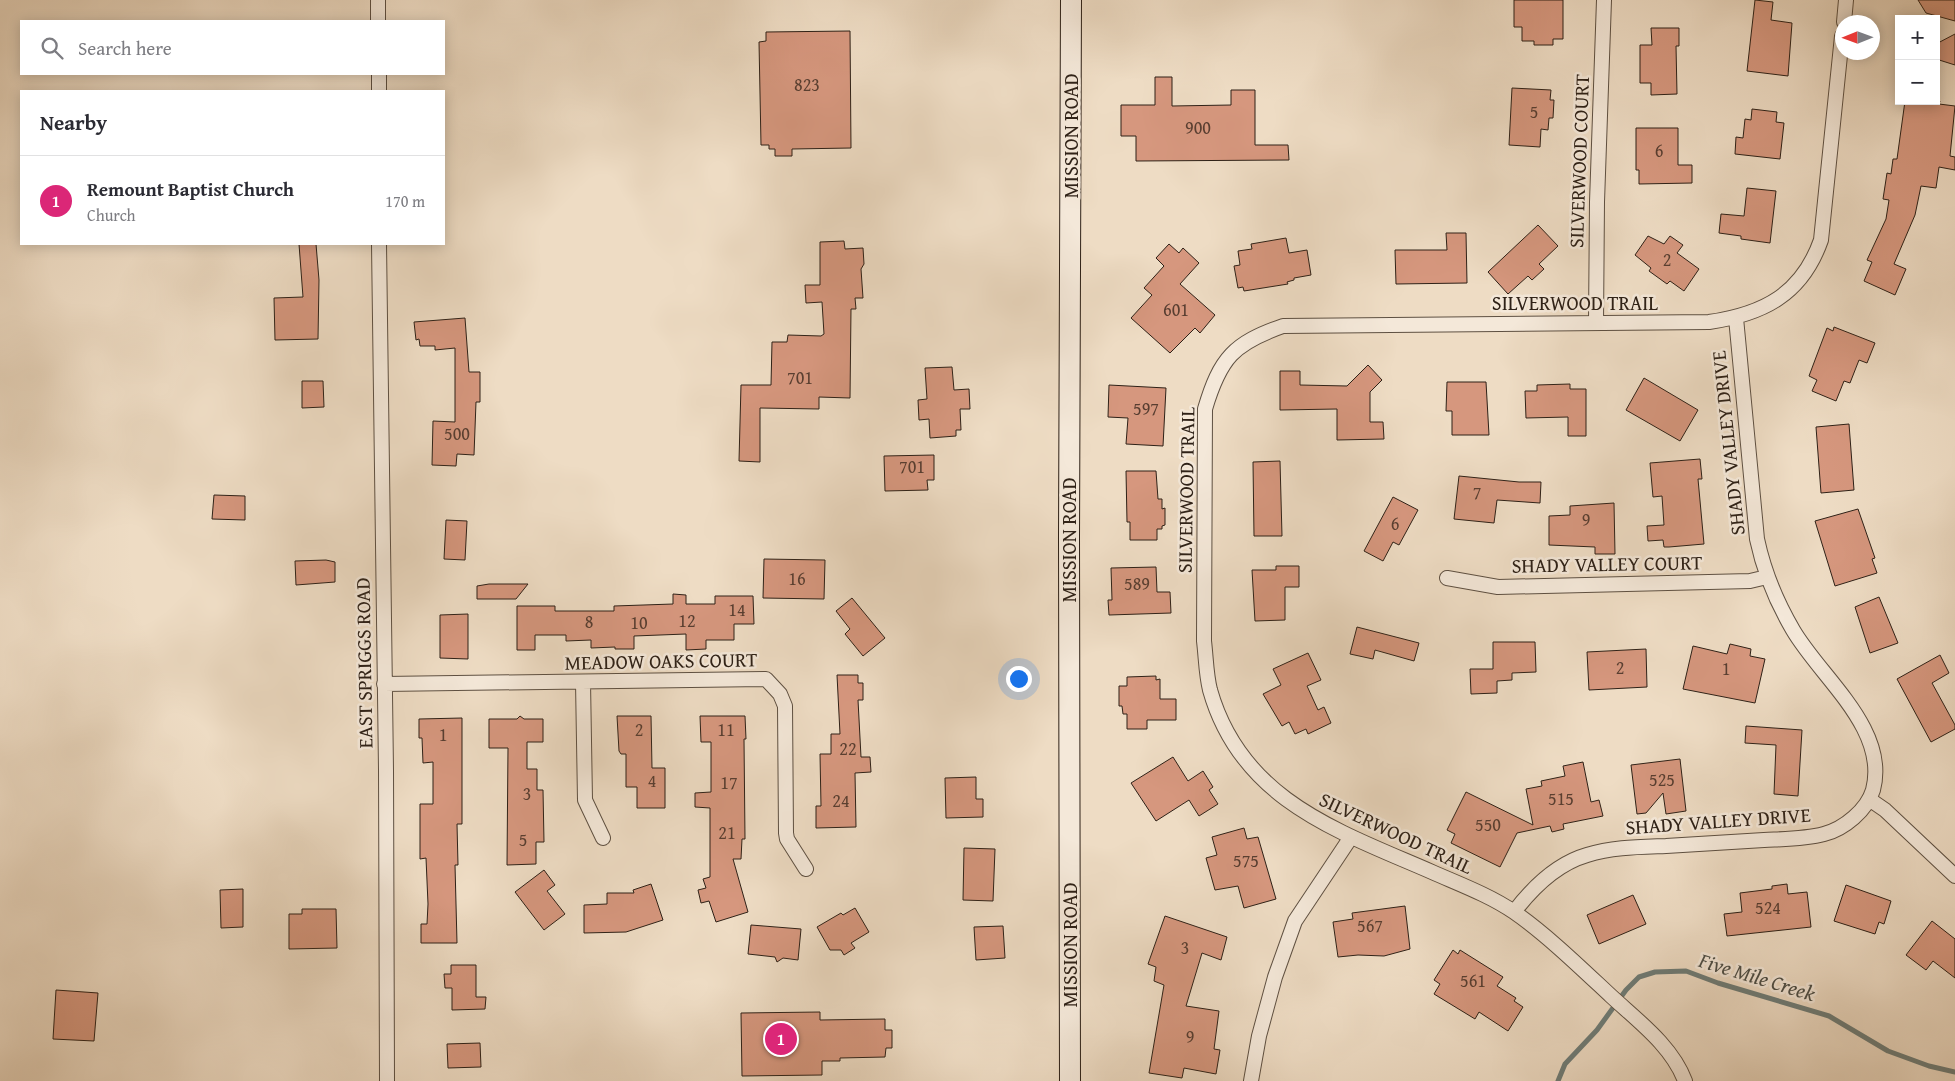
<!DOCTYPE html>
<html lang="en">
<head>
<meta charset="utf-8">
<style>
  :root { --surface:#fff; --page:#f2f2f3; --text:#2b2b33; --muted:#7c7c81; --line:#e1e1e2; --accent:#db2777 }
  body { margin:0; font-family:"Gentium Book Plus",serif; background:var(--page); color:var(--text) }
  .controls { position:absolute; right:15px; top:15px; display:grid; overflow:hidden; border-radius:0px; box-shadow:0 2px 12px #0003 }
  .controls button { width:45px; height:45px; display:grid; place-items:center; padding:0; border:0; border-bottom:1px solid var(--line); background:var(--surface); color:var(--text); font:25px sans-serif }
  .compass { position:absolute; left:1835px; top:15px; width:45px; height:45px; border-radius:50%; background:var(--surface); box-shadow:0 2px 12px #0003; rotate:269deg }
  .you { position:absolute; left:1018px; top:678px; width:18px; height:18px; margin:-12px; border:4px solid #fff; border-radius:50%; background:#1a73e8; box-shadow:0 0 0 8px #1a73e833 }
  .badge { display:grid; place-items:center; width:32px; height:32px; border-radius:50%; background:var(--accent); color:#fff; font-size:16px; font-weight:700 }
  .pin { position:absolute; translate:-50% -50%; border:2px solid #fff; box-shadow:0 1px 5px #0006 }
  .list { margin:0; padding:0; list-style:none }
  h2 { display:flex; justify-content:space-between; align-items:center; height:65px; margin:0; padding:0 20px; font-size:21px }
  h2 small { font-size:16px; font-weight:400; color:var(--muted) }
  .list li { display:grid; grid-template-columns:32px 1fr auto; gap:15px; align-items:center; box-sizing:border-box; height:90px; padding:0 20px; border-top:1px solid var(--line) }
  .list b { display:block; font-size:19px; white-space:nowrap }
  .list p { margin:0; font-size:16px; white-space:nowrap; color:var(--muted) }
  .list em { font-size:16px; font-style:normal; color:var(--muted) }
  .icon { flex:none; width:28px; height:28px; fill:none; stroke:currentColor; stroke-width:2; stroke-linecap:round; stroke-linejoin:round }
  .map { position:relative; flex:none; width:1955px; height:1081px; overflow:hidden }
  .search { position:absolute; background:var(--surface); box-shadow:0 2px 12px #0003; left:20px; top:20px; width:425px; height:55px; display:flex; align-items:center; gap:12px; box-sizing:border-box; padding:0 18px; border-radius:0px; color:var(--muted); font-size:19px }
  .panel { position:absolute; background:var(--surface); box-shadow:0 2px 12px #0003; left:20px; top:90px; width:425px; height:155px; border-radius:0px }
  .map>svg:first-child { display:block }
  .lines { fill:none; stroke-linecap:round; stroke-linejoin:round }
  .stream { stroke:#6f7d78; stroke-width:5 }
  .building { fill:#d6977e; stroke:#2e2117 }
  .street-casing { stroke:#5e5042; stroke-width:16 }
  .secondary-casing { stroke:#2e2117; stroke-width:22 }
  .street { stroke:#f4e8d9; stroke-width:14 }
  .secondary { stroke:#f4e8d9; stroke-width:20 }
  .labels { text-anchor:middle; stroke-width:5; stroke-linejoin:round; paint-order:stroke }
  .number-label { font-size:18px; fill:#583e31 }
  .street-label { font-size:20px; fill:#2e2117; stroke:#f4e8d9 }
  .water-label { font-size:21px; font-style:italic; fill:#4e4f47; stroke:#f4e8d9 }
</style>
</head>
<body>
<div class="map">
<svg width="1955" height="1081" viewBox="0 0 1955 1081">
  <rect width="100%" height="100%" fill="#eedcc4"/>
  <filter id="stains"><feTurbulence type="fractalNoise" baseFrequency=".004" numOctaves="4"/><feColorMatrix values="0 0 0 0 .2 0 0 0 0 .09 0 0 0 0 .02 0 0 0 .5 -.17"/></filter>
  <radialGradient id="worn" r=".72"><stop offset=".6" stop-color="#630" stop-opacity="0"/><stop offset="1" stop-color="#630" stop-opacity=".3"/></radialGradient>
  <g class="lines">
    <!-- stream -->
    <path class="stream" d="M1558 1081 1565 1064 1597 1030 1626 990 1639 977 1655 972 1686 971 1718 983 1829 1016 1888 1051 1929 1066 1955 1072"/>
  </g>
  <!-- building -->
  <path class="building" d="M1514 0H1563V39H1553V45H1534V41H1522V27H1514Z
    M1755 0 1773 2 1771 20 1792 23 1788 76 1747 71Z
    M1918 0H1955V21L1926 13Z
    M1651 28H1679V46H1676L1677 94 1651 95V83H1640V45H1652Z
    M850 31 851 148 792 149V156H775V149H769V145H761L759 42 766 41V32Z
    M1955 34V65L1936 59V44Z
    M1155 77H1172V106L1231 105V90H1255V145H1288L1289 160 1136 161V136H1121V105H1155Z
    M1512 88 1551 90 1550 100H1554L1553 118H1549L1548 130 1541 129 1540 147 1509 145Z
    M1905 101H1940L1939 104 1955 106 1950 156 1955 157V170L1939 167 1936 188 1921 186 1915 215 1894 264 1906 269 1895 295 1864 281 1872 262 1867 260 1886 219 1889 200 1883 199 1887 173 1891 174 1893 159H1897Z
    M1752 109 1777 112 1776 122 1784 123 1780 159 1735 154 1736 137 1743 138 1745 119 1751 120Z
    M1636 128H1678V165H1692V183L1639 184V170H1636Z
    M1747 188 1776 191 1770 243 1741 239V236L1719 233 1721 214 1744 216Z
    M1538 225 1558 246 1539 264 1544 269 1532 280 1528 276 1508 294 1488 272Z
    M1446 233H1466L1467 283 1396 284 1395 250H1447Z
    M1648 236 1664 244 1670 236 1683 245 1677 253 1699 269 1684 291 1670 281 1667 284 1649 271 1651 268 1635 255Z
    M1286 238 1289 253 1307 250 1311 275 1294 278V280L1287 282 1288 284 1244 291 1243 287 1238 288 1234 266 1240 265 1238 251 1252 249 1251 244Z
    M844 241 845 249 863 248 864 264 861 269 863 298H855L856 309H851L850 398 819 397V409L760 408V462L739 461 741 385H771L772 342H787L788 335 821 336 824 334 822 302 806 303 805 285H820V242Z
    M299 244H316L319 280 318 339 275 340 274 298 303 297Z
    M1169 244 1179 253 1183 248 1199 263 1180 284 1215 315 1200 333 1195 328 1170 353 1131 318 1152 295 1144 288 1164 266 1156 258Z
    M465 318 469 372H480V402H476L474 455 457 454 456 466 432 465 433 421 455 422V348L435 350V346H420L419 339 416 340 414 322Z
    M1834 327 1875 343 1867 363 1859 360 1850 383 1844 381 1836 401 1812 391 1817 380 1809 376 1827 328 1833 331Z
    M1368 365 1382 380 1370 392V422H1383L1384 439 1337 440V409L1280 410V371H1300V385L1347 386Z
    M952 367 954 390 969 389 970 409H960L961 430H956V436L930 438 929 419 919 420 918 400 927 399 925 368Z
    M1644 378 1698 410 1680 441 1626 410Z
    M302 381H323L324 407 302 408Z
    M1447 382H1486L1489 435H1452V411H1446Z
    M1570 384V389H1586V436H1568V417L1526 418 1525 391H1537V385Z
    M1109 385 1166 388 1163 446 1126 444 1128 418 1108 417Z
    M1849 424 1854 490 1821 493 1816 427Z
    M934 455V480H927L928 490 885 491 884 456Z
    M1700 459 1702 479H1698L1704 544 1669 547H1664L1663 540 1648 541 1647 526 1664 525 1662 496 1653 497 1650 463Z
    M1280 461 1282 536H1254L1253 462Z
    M1126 471H1156L1158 499H1162V509L1165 508V525L1162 526V529H1157V540H1130V522H1127Z
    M1459 476 1519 482H1541L1540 503 1497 500 1494 523 1454 519Z
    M214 495 245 496V520L212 519Z
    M1393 497 1418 510 1399 545 1393 542 1383 561 1364 551Z
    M1614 503 1615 554H1595V547L1549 545V516L1570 515V506Z
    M1858 509 1875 558 1872 559 1877 573 1835 586 1815 521Z
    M446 520 467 521 465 560 444 559Z
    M764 559 825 560 824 599 763 598Z
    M326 560 335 562V582L296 585 295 561Z
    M1276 566H1299V587H1285V620L1255 621 1252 570H1276Z
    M1156 567 1157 592H1170L1171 613 1109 615 1108 600H1112L1111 568Z
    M489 584H528L516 599H477V586Z
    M673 594 686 595V604H715V596H753L754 624H734V640H706V649L686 650V634L634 636V649H615V647L591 648V640L566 641V635H535V650H517V606H555V611H614V606L673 604Z
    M1879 597 1898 643 1870 653 1855 607Z
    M852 598 885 638 863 656 845 634 850 629 836 611Z
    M468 614V659L440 658V615Z
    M1357 627 1419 643 1414 661 1375 650 1373 659 1350 654Z
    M1493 642H1535L1536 672 1512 673V680L1497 681V693L1471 694 1470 669H1493Z
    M1730 644 1751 649 1750 656 1765 659 1755 703 1683 689 1693 646 1727 654Z
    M1646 649 1647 687 1589 690 1587 652Z
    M1308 653 1321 680 1307 686 1318 710 1324 707 1331 723 1308 734 1306 729 1295 734 1289 722 1282 726 1263 694 1281 685 1273 669Z
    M1940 655 1949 673 1932 683 1955 725V729L1931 742 1897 679Z
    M837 675H858V683H863V700H858L861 757H870L871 772 855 773 856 827 816 828V806H821L820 754H831V734H840Z
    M1156 676V680L1160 679V699H1176V720H1147V729H1127V714H1123L1122 706H1119V686H1127V677Z
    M520 716 524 719H543V742H527V769H537V790H543L544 842H536V864L507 865 508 748H489V719H517Z
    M617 716H651L652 768H665V808H637V787H626V754H621L619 751Z
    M700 716H745L746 739H744L745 839H742L741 859H733L748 912 716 922 709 901 701 903 698 890 706 888 703 879 710 877V808L695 807V793L711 792V742H701Z
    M462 718V824H457L458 865H455L457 943H421V924H427L428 904 426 858 420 859V804H433V762L423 763 422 738H419V719Z
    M1746 726 1802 730 1798 796 1774 794 1776 745 1745 743Z
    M1173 757 1188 781 1203 771 1213 787 1209 790 1218 804 1199 816 1189 800 1156 821 1131 783Z
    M1680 759 1686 811 1666 814 1663 793 1646 813 1637 814 1631 765Z
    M1583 762 1591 802 1599 800 1603 816 1563 824 1564 829 1552 832 1550 826 1517 833 1500 867 1451 843 1455 834 1447 830 1466 792 1533 825 1526 789 1542 786 1541 781 1565 776 1563 766Z
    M976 777V799H983V817L946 818 945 778Z
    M1244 828 1247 839 1258 837 1276 899 1244 908 1238 886 1215 890 1206 858 1217 855 1212 837Z
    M964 848 995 849 993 901 963 900Z
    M544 870 555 885 547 891 565 914 544 930 515 892Z
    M651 884 663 920 626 932 584 933V905L607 904V893H634L633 890Z
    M1787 884 1788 894 1807 892 1811 927 1727 936 1724 914 1742 912 1740 893 1772 889V886Z
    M1846 885 1891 901 1884 924 1879 922 1875 934 1834 921Z
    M243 889V927L221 928 220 890Z
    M1633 895 1646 924 1599 944 1587 915Z
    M1405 906 1410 949 1384 956 1358 955 1338 957 1333 922 1353 919 1352 913Z
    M855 908 869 932 851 943 855 948 844 955 841 950H830L817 927 841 913 843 915Z
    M302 909H336L337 948 289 949V914H302Z
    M1165 916 1227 937 1221 960 1202 953 1186 1006 1219 1011 1214 1049 1220 1050 1216 1074 1184 1068 1182 1078 1149 1073 1164 985 1154 981 1156 967 1148 964Z
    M1932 921 1955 939V978L1933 961 1926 970 1906 955Z
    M751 925 801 929 798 960 783 958 777 962 775 957 748 954Z
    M1003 926 1005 958 976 960 974 927Z
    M1453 950 1458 954 1460 950 1503 977 1497 986 1516 998 1514 1001 1523 1007 1508 1031 1479 1012 1475 1019 1434 994 1440 984 1434 980Z
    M451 965H476V997H486L485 1009 452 1010V988H445L444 974H451Z
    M56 990 98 993 94 1041 53 1039Z
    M820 1012V1020L885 1019V1030H892V1048H886L885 1057 840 1058V1061H822V1075L742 1076 741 1013Z
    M480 1043 481 1067 448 1068 447 1044Z"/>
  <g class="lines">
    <defs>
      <path id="street" d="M378 0V21
        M1844 22 1846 0
        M379 74V91
        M379 244 386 770 387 1081
        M1596 323 1597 202 1604 0
        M1447 578 1498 587 1750 581 1767 577
        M583 682 585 800 603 838
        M384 684 766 679 780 694 785 706 786 833 787 839 806 869
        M1869 799 1885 810 1955 876
        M1514 912C1533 887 1556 864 1587 855 1613 847 1639 847 1666 846 1698 844 1731 842 1764 840 1784 839 1805 839 1824 834 1844 829 1867 810 1873 790 1889 729 1821 678 1793 630 1776 601 1764 572 1757 539L1736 318
        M1251 1081 1259 1036 1275 977 1295 921 1351 837
        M1685 1081C1672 1046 1638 1021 1611 996 1582 969 1546 934 1514 912 1489 895 1459 884 1432 872 1338 831 1241 800 1210 690 1206 674 1206 657 1204 641L1205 409C1220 358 1234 343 1283 326L1709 322C1764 314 1802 294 1821 240L1842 36"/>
      <path id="secondary" d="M1070 1081 1069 539 1071 0"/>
    </defs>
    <!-- street casing -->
    <use href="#street" class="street-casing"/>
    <!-- secondary casing -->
    <use href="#secondary" class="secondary-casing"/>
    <!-- street -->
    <use href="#street" class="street"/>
    <!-- secondary -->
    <use href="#secondary" class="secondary"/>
  </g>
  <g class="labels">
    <!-- number labels -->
    <g class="number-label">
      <text x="807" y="91">823</text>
      <text x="1534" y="118">5</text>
      <text x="1198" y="134">900</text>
      <text x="1659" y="157">6</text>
      <text x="1667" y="266">2</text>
      <text x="1176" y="316">601</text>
      <text x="800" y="384">701</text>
      <text x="1146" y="415">597</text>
      <text x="457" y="440">500</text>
      <text x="912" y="473">701</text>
      <text x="1477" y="499">7</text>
      <text x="1586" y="526">9</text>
      <text x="1395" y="530">6</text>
      <text x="797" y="585">16</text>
      <text x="1137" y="590">589</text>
      <text x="737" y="616">14</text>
      <text x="687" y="627">12</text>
      <text x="589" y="628">8</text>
      <text x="639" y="629">10</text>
      <text x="1620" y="674">2</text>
      <text x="1726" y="675">1</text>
      <text x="639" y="736">2</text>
      <text x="726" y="736">11</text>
      <text x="443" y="741">1</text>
      <text x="848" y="755">22</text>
      <text x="1662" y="786">525</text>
      <text x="652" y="787">4</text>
      <text x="729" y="789">17</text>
      <text x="527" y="800">3</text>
      <text x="1561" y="805">515</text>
      <text x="841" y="807">24</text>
      <text x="1488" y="831">550</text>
      <text x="727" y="839">21</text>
      <text x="523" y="846">5</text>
      <text x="1246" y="867">575</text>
      <text x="1768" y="914">524</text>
      <text x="1370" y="932">567</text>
      <text x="1185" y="954">3</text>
      <text x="1473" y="987">561</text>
      <text x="1190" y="1043">9</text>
    </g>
    <!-- street labels -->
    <g class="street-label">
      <text transform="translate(1071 136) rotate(-90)" y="7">MISSION ROAD</text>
      <text transform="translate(1579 161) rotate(-88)" y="7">SILVERWOOD COURT</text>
      <text x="1575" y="310">SILVERWOOD TRAIL</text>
      <text transform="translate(1728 443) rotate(-96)" y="7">SHADY VALLEY DRIVE</text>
      <text transform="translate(1186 490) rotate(-89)" y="7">SILVERWOOD TRAIL</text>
      <text transform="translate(1069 540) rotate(-90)" y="7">MISSION ROAD</text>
      <text transform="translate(1607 564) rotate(-1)" y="7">SHADY VALLEY COURT</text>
      <text transform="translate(661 661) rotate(-1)" y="7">MEADOW OAKS COURT</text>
      <text transform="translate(364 663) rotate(-91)" y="7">EAST SPRIGGS ROAD</text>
      <text transform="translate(1718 821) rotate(-4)" y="7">SHADY VALLEY DRIVE</text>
      <text transform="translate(1396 833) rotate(25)" y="7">SILVERWOOD TRAIL</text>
      <text transform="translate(1070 945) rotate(-90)" y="7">MISSION ROAD</text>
    </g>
    <!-- water labels -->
    <g class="water-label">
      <text transform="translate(1757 977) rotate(17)" y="7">Five Mile Creek</text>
    </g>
  </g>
  <rect width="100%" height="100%" filter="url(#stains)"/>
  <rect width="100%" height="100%" fill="url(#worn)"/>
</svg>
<div class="controls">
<button>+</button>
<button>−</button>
</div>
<svg class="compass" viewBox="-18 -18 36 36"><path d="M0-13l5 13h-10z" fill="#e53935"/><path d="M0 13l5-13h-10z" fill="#7c7c81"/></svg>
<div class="you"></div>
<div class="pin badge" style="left:781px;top:1039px">1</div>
<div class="search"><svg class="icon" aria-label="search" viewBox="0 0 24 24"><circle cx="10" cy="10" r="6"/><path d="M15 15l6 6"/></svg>Search here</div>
<section class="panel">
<h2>Nearby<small></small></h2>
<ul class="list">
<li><span class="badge">1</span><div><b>Remount Baptist Church</b><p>Church</p></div><em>170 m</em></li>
</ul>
</section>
</div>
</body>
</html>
